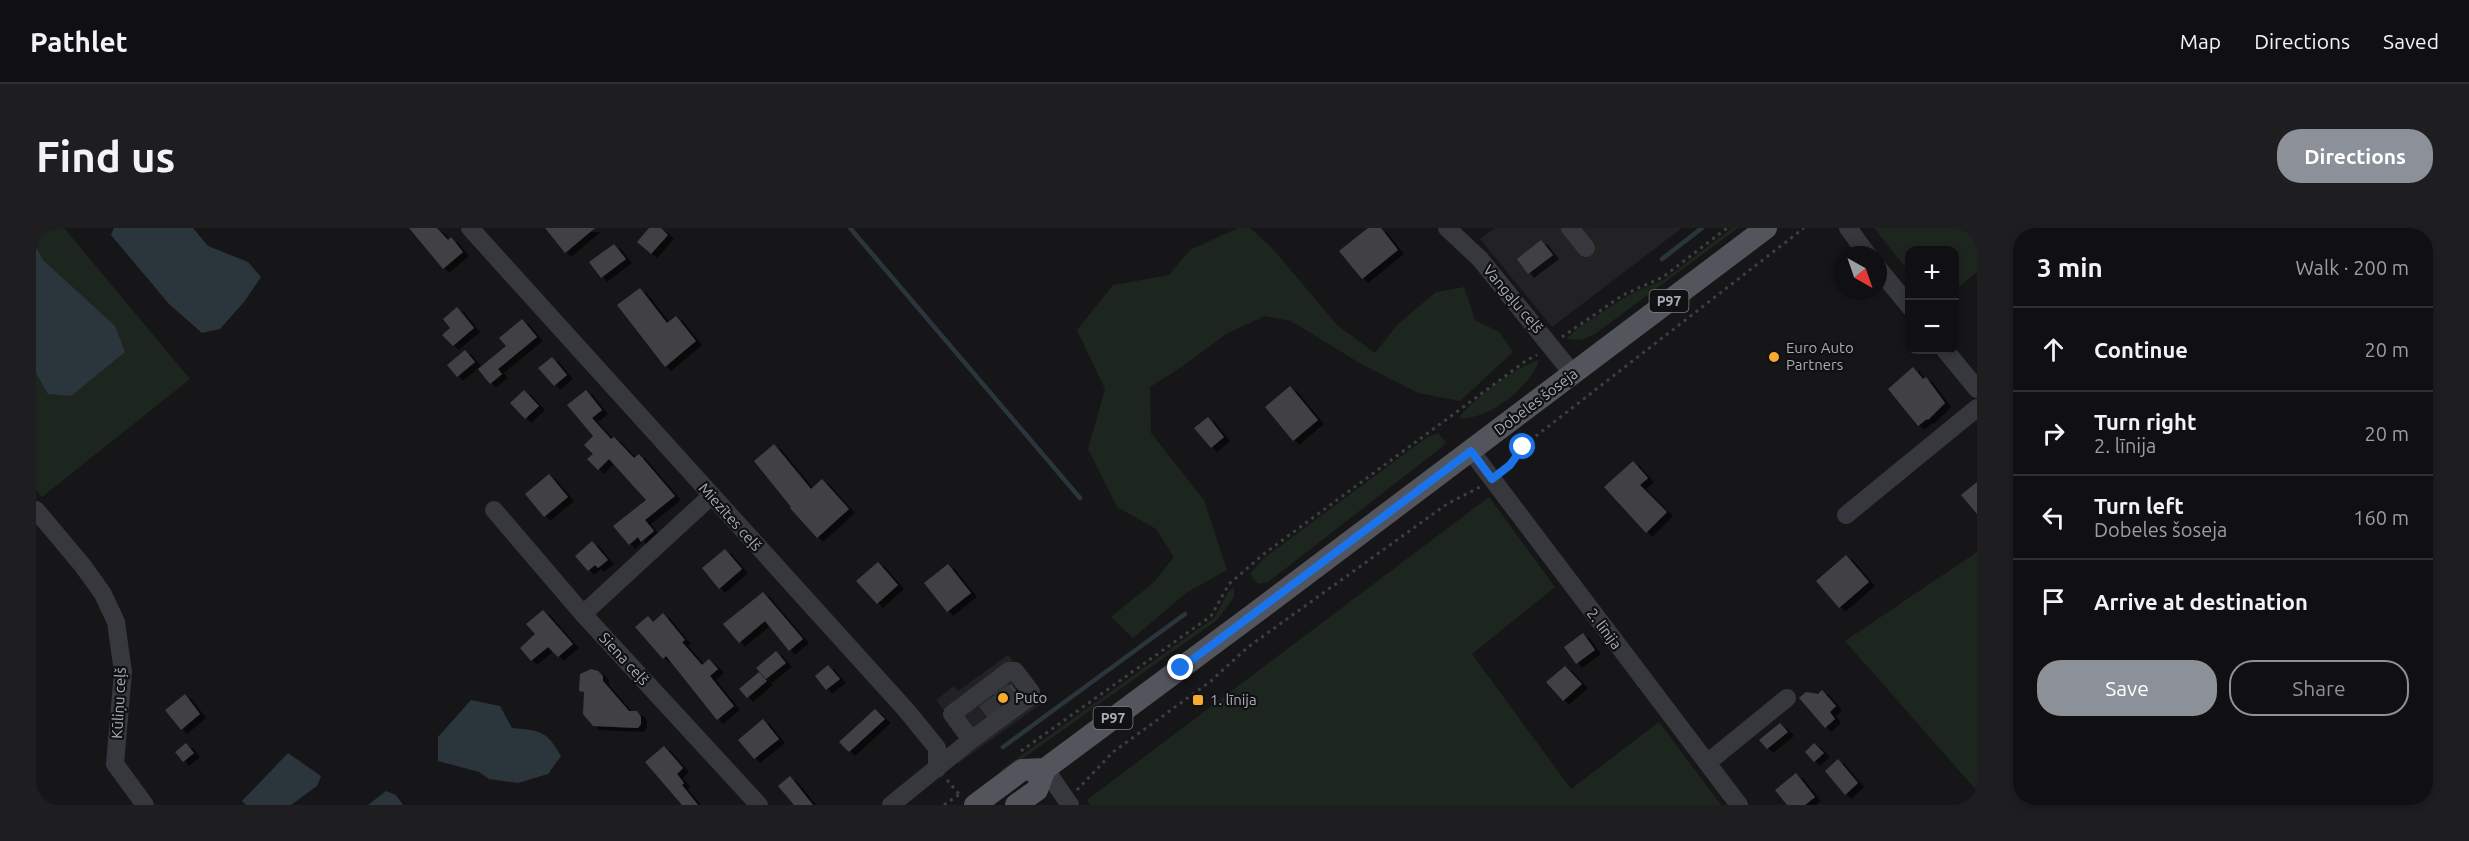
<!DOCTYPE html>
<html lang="en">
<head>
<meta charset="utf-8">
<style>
  :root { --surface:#101012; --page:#1e1e20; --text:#f1f3f6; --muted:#9c9d9f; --line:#303032; --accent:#8c9099 }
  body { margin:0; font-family:Ubuntu,sans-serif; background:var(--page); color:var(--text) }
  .controls { position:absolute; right:18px; top:18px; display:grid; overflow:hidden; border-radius:12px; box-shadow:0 3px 9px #0003 }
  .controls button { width:54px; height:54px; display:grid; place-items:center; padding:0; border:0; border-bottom:2px solid var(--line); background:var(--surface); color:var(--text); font:30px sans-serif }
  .compass { position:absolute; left:1797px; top:18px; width:54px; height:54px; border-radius:50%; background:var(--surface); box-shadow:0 3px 9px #0003; rotate:140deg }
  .stop { position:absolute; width:18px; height:18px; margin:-14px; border:4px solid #1a73e8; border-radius:50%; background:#fff }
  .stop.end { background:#1a73e8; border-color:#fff; box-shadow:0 2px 6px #0008 }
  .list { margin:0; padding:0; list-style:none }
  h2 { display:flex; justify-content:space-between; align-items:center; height:78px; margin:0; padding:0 24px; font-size:26px }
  h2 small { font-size:20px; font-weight:400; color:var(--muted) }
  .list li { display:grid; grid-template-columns:39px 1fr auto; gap:18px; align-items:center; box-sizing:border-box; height:84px; padding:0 24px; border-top:2px solid var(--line) }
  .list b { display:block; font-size:22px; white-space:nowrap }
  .list p { margin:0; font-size:20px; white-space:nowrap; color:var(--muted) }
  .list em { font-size:20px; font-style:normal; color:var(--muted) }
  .actions { display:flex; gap:12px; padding:18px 24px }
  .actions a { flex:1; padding:14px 0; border:2px solid var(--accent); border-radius:24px; text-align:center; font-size:21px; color:var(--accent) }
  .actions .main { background:var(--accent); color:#fff }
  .icon { flex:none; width:33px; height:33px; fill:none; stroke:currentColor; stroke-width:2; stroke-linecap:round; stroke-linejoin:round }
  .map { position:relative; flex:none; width:1941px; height:577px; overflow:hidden; border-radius:24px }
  header { display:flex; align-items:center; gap:36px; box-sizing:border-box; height:84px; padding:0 30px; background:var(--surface); border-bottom:2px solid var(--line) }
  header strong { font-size:28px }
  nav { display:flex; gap:33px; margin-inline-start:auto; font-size:21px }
  .intro { display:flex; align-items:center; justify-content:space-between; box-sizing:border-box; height:144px; padding:0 36px }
  h1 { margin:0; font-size:42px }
  .button { padding:15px 27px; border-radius:24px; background:var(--accent); color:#fff; font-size:21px; font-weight:700 }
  main { display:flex; gap:36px; padding:0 36px }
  aside { flex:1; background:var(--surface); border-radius:24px; box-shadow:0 3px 9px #0003 }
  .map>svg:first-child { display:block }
  .built { fill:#222225 }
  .green { fill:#1d261e }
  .water { fill:#2b353c }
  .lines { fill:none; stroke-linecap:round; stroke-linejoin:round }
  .stream { stroke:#2b353c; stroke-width:4.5 }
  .building { fill:#404145; filter:url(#shadow) }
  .minor-tunnel { stroke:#333438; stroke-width:18; stroke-dasharray:18 9; stroke-linecap:butt }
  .path { stroke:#3c3f44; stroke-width:3; stroke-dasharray:3 4.5; stroke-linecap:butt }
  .minor { stroke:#36383d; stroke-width:18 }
  .major { stroke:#52555c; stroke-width:22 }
  .route { stroke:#1a73e8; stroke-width:8 }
  .poi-dot { fill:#f7ab2e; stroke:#111113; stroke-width:2 }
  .labels { text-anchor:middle; stroke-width:4.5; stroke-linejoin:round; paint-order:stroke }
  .shield { fill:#111113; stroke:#7a7e86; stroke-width:1.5 }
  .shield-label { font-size:14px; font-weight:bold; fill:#a7adb8 }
  .street-label { font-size:15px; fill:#a7adb8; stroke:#111113 }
  .poi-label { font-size:15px; fill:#a7adb8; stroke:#111113; text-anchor:start }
</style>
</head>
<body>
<header>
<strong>Pathlet</strong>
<nav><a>Map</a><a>Directions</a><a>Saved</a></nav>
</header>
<div class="intro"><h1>Find us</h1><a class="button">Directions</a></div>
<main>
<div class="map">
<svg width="1941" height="577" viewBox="0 0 1941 577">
  <defs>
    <filter id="shadow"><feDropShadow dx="6" dy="4" stdDeviation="0" flood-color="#0009"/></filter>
  </defs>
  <rect width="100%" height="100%" fill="#161618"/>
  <!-- built -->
  <path class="built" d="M1459 0H1646L1516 99 1444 11Z
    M972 427 1009 473 923 535 912 521 927 508 900 472 918 458 922 463Z"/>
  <!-- green -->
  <path class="green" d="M0 0H28L154 151 6 269 0 262Z
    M1202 0H1214L1237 21 1301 97 1339 125 1362 96 1400 64 1428 59 1439 92 1463 104 1477 124 1424 173 1382 165 1327 137 1255 93 1229 88 1190 106 1147 138 1114 159 1115 205 1168 272 1191 342 1150 365 1097 410 1075 389 1118 354 1138 329 1120 301 1081 279 1052 221 1069 161 1041 102 1077 57 1133 47 1154 22Z
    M1696 0H1702L1559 106 1545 112 1530 111 1542 100 1591 68 1629 51Z
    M1838 0H1941V44L1919 62 1918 22H1874L1873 44Z
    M1503 132C1495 159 1451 193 1423 190 1439 169 1478 140 1503 132Z
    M1402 205 1410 214 1406 219 1232 354 1222 356 1214 346 1228 330 1390 210Z
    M1453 269 1519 359 1436 426 1535 561 1623 494 1685 577H1054L1051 572Z
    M1941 324V563L1809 413Z
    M1198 359V369L1181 392 965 546V542L1179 389 1192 364Z"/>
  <!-- water -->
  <path class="water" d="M78 0H157L172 18 212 34 225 49 208 74 184 101 166 105 133 76 75 7Z
    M0 19 7 32 79 98 89 124 35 168 12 166 0 145Z
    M435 472 464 478 476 500C505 503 510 502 525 528L512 546 482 555 453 551 443 544 402 533V509Z
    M252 525 285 548 281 558 255 577H210L206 573Z
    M350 563 360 567 367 577H332Z"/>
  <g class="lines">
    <!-- stream -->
    <path class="stream" d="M814 0 1044 270
      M1626 31 1666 0
      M967 519 1149 386"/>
  </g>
  <!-- building -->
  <path class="building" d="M373 0H401L412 12 415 9 427 24 407 41Z
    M509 0H559L529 25Z
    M613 0H625L632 7 615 26 601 14Z
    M1332 0H1345L1362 22 1326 51 1303 23Z
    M1505 12 1517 27 1492 46 1481 31Z
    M578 16 590 31 565 50 553 34Z
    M604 60 631 95 640 88 660 113 629 139 581 77Z
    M421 79 438 100 417 118 406 107 414 100 407 91Z
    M486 91 501 109 462 141 466 146 454 156 442 141 470 118 463 110Z
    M429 122 439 134 421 149 411 137Z
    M516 129 531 147 518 158 502 140Z
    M1877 139 1887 151 1890 149 1909 175 1892 192 1891 191 1882 198 1852 161Z
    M1254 158 1282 192 1257 213 1229 179Z
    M488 162 503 178 489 191 474 175Z
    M550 162 566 182 556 190 575 211 578 209 598 230 603 226 639 268 609 292 618 303 605 314 602 309 593 317 577 298 610 272 573 231 562 242 551 231 557 226 548 217 557 208 531 177Z
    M1172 189 1188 209 1175 220 1158 200Z
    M738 216 775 261 786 251 813 281 781 310 754 280 755 279 718 233Z
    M1597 233 1612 250 1604 257 1631 284 1610 305 1568 259Z
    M513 246 532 269 508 289 489 266Z
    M1941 254V286L1925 267Z
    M556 313 572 332 562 340 559 337 552 343 539 328Z
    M689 321 706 341 683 361 666 340Z
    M1810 327 1833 354 1803 380 1780 353Z
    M842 334 862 357 841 376 820 353Z
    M912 336 935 365 911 384 888 355Z
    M727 364 767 411 753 423 729 393 703 415 687 396Z
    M507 382 537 416 522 429 512 419 495 433 484 420 499 406 490 396Z
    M627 385 649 412 646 414 666 437 673 431 682 441 674 448 698 478 681 492 630 428 627 431 599 399 612 388 617 394Z
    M1547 405 1559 422 1540 436 1528 419Z
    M740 423 750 435 730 451 720 440Z
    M792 437 804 451 790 462 779 448Z
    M1529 438 1546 456 1527 473 1510 454Z
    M555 441 562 443 567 448V453L593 483H601L605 489V496L602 500 557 498 547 486 548 464 543 463 544 446Z
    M723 444 731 453 711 470 703 461Z
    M975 456 981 464 953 485 947 477Z
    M1786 462 1800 478 1794 484 1799 491 1789 500 1763 470 1770 464 1782 466Z
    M149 466 164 486 145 502 129 482Z
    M839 481 849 491 813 524 803 514Z
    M727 491 743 511 718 531 702 512Z
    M1744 495 1752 504 1731 521 1723 512Z
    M150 515 158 525 147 534 139 524Z
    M1778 515 1788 525 1778 534 1769 524Z
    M628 518 647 540 641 546 648 555 646 557 662 577H646L609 534Z
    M1802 531 1822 555 1809 567 1789 543Z
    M1760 545 1779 569 1769 577H1751L1739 562Z
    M754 548 777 577H758L742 558Z"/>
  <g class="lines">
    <!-- minor-tunnel -->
    <path class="minor-tunnel" d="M965 461 975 475
      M950 473 960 486"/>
    <!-- path -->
    <path class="path" d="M1526 109 1587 67 1627 49 1691 0
      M1469 241 1496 211 1768 0
      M985 523 1175 388 1193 356 1229 325 1491 132 1501 127
      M911 552 923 566
      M1041 562 1077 524 1175 453 1212 419 1411 276 1444 259
      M908 577 924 566"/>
    <!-- minor -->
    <path class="minor" d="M434 0 871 483 901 520V541
      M1411 0 1444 31 1537 146
      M1534 0 1550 20
      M1812 0 1832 27
      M1842 40 1874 79
      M1909 122 1941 161
      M1435 223 1703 577
      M0 282 47 338 67 366 80 394 87 444 79 536 109 577
      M458 282 547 386 723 577
      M1810 287 1941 180
      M547 386 675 268
      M1671 535 1751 470
      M1009 541 1034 577
      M855 577 935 512 991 471 995 464 979 443H973L916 486 935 512"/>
    <!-- major -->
    <path class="major" d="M939 577 986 542 1009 541
      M980 577 1001 562 1009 541 1215 388 1730 0"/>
  </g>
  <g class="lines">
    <!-- route -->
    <path class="route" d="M1145 440 1435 223 1456 251 1474 237 1487 219"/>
  </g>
  <!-- markers -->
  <g class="poi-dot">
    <circle cx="1738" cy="129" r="6"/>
    <circle cx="967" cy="470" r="6"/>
    <rect x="1156" y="466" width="12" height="12" rx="3"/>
  </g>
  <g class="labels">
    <!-- shield labels -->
    <g class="shield">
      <rect x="1613.5" y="62" width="39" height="22" rx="4.5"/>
      <rect x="1057.5" y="479" width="39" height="22" rx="4.5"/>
    </g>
    <g class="shield-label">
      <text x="1633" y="78">P97</text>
      <text x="1077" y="495">P97</text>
    </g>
    <!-- street labels -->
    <g class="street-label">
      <text transform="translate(1477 71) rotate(50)" y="5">Vangaļu ceļš</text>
      <text transform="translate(1500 174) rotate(-37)" y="5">Dobeles šoseja</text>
      <text transform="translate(694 289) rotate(48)" y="5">Miezītes ceļš</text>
      <text transform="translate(1568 401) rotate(53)" y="5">2. līnija</text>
      <text transform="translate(588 431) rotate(47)" y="5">Siena ceļš</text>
      <text transform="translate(83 475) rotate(-87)" y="5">Kūliņu ceļš</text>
    </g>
    <!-- poi labels -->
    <g class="poi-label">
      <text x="1750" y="125">Euro Auto<tspan x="1750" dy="17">Partners</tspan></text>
      <text x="979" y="475">Puto</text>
      <text x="1174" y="477">1. līnija</text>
    </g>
  </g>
</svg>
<div class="controls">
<button>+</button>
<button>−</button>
</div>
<svg class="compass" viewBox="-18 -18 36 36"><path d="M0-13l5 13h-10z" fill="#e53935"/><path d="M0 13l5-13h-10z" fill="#9c9d9f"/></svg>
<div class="stop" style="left:1487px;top:219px"></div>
<div class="stop end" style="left:1145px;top:440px"></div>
</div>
<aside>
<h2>3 min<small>Walk · 200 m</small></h2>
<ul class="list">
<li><svg class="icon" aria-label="ahead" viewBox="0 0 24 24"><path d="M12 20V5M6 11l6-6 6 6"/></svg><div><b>Continue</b></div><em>20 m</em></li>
<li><svg class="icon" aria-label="right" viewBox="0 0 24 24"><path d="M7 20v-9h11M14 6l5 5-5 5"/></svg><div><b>Turn right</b><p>2. līnija</p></div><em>20 m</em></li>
<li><svg class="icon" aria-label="left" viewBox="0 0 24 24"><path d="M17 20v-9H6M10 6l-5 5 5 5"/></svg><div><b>Turn left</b><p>Dobeles šoseja</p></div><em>160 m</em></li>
<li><svg class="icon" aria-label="arrive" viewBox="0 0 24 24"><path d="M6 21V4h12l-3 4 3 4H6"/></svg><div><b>Arrive at destination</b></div></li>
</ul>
<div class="actions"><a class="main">Save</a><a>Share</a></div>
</aside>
</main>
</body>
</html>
